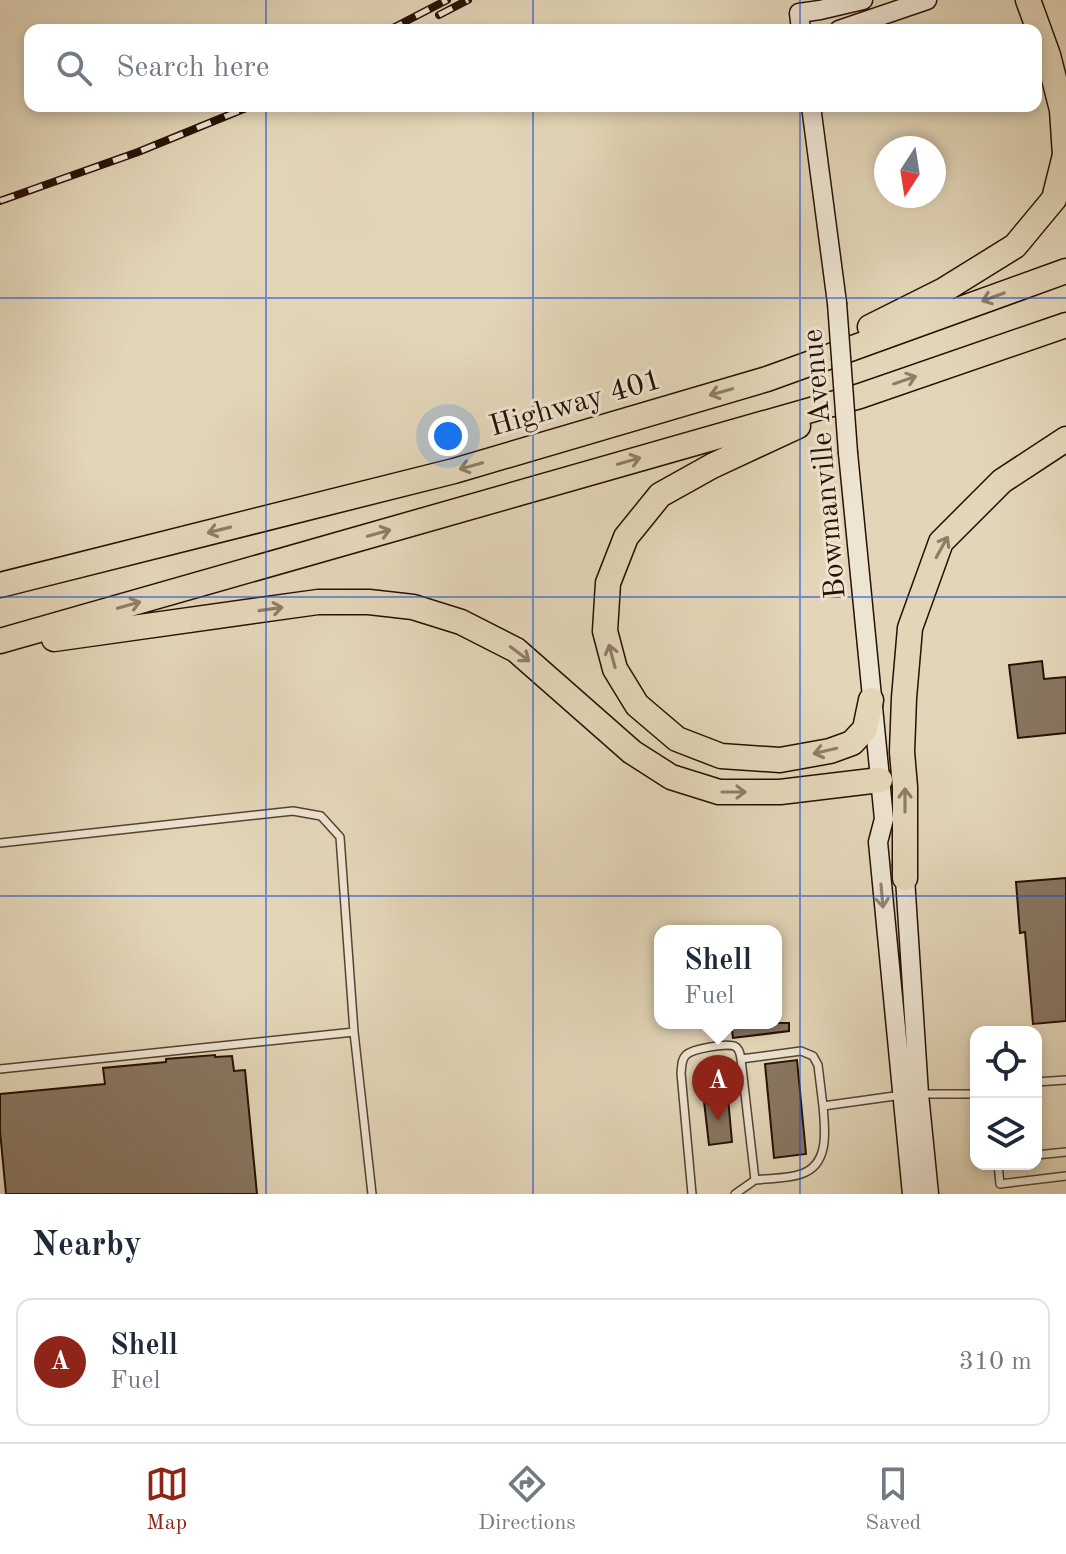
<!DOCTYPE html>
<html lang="en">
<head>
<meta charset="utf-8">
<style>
  :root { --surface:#fff; --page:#f6f6f7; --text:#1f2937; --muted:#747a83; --line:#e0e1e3; --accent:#8f2418 }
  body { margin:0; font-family:"Old Standard TT",serif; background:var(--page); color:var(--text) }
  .controls { position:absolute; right:24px; bottom:24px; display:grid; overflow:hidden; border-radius:16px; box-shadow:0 4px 12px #0003 }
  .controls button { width:72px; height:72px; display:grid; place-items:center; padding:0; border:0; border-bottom:2px solid var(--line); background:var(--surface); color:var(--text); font:40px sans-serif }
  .compass { position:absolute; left:874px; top:136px; width:72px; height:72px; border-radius:50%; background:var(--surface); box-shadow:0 4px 12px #0003; rotate:192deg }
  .you { position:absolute; left:448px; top:436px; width:28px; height:28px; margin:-20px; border:6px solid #fff; border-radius:50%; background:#1a73e8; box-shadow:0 0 0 12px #1a73e833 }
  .badge { display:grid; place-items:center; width:52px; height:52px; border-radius:50%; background:var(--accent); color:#fff; font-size:26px; font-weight:700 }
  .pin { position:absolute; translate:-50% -66px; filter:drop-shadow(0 2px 4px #0008) }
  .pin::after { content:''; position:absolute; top:42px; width:28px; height:24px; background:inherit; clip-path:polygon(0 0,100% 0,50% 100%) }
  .popup { position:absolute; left:654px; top:925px; width:128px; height:104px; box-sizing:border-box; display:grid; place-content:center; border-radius:16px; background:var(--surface); filter:drop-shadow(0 2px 6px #0005); font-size:26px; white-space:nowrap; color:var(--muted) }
  .popup b { font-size:30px; color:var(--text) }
  .popup::after { content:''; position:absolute; left:50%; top:100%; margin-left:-16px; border:16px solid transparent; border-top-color:var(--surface) }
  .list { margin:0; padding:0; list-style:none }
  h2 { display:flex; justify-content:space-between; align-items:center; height:104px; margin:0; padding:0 32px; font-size:34px }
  h2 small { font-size:26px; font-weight:400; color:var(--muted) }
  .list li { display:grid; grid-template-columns:52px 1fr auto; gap:24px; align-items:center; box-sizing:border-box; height:128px; margin:0 16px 16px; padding:0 16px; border:2px solid var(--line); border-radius:16px }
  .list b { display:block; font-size:30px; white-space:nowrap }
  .list p { margin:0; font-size:26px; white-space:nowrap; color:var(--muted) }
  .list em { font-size:26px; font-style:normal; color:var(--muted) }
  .icon { flex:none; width:44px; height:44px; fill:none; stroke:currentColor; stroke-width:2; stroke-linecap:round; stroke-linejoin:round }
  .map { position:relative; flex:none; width:1066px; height:1194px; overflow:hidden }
  .search { position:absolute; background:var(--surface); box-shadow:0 4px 12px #0003; left:24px; right:24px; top:24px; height:88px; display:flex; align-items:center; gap:20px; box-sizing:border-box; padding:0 28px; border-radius:16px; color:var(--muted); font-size:30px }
  .sheet { height:248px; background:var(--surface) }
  nav { display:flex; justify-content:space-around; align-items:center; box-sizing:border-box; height:112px; border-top:2px solid var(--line); background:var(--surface); font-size:22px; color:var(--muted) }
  nav a { display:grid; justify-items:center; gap:4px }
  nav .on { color:var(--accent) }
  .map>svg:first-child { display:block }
  .building { fill:#897762; stroke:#271104; stroke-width:2 }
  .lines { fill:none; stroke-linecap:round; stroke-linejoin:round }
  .lane-casing { stroke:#564231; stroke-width:10 }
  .secondary-casing { stroke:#271104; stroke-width:21 }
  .highway-casing { stroke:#271104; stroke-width:27 }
  .lane { stroke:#ede4d1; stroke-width:7 }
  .secondary { stroke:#ede4d1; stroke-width:18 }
  .highway { stroke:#e3d6b8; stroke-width:24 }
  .rail-casing { stroke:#271104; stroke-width:8 }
  .rail { stroke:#ede4d1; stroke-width:5; stroke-dasharray:15; stroke-linecap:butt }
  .secondary-bridge-casing { stroke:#271104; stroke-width:21; stroke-linecap:butt }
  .secondary-bridge { stroke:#ede4d1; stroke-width:18 }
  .oneway { stroke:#8e7d67 }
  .oneway2 { stroke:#948575 }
  .grid { fill:none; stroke:#1d4ed8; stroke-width:2; stroke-opacity:0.55 }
  .labels { text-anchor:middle; stroke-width:6; stroke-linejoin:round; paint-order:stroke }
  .street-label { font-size:30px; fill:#271104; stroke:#ede4d1 }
</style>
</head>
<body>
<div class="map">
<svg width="1066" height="1194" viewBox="0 0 1066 1194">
  <rect width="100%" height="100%" fill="#e3d6b8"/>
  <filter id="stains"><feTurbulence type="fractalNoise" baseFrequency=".0025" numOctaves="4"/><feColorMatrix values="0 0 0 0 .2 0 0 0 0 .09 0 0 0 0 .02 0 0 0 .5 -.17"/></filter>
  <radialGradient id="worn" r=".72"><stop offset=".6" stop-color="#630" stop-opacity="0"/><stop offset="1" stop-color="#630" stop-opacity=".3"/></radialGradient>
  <!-- building -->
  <path class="building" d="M1042 661 1044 679 1066 677V733L1018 738 1009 665Z
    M1066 878V1021L1033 1024 1025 932 1020 933 1016 882Z
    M731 1023H789V1031L733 1038Z
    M215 1055V1057L232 1056 234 1071 245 1070 257 1194H6L0 1131V1094L105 1084 103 1068 166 1062V1059Z
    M797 1060 806 1154 774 1158 765 1064Z
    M728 1098 732 1142 709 1145 704 1101Z"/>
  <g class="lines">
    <defs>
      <path id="lane" d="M0 843 293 811 321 816 340 837 354 1032
        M0 1069 354 1032 372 1194
        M1036 1082 1066 1080
        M922 1094H976
        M1036 1155 1066 1152
        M998 1164 1000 1184 1066 1176
        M755 1180C770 1178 787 1179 801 1174 830 1165 825 1129 823 1106
        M692 1194 681 1073C682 1066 681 1060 686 1055 692 1049 729 1042 736 1047 740 1050 740 1054 741 1059
        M735 1194 755 1180 741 1059 801 1051 813 1056 818 1065 823 1106 902 1095"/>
      <path id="secondary" d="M801 30 799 13 820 10 863 0
        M839 30 927 0
        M811 106 837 303
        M848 453 884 819 878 842 912 1194
        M902 865 905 878 919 1094 929 1194"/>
      <path id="highway" d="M870 327 944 290 1015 246 1054 199 1065 155 1062 110 1048 55 1028 0
        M798 426 712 466 660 495 626 537 608 583 605 631 615 669 637 705 677 739 721 756 780 760 830 751 852 743 865 729 871 700
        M0 585 454 471 767 379 1066 271
        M54 639 318 602H369L413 607 461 622 516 650 632 752 671 777 719 792H780L880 780
        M0 641 860 396 1066 325
        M905 878V787L902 752 904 698 910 628 941 542 1002 481 1066 439"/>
    </defs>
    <!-- lane casing -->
    <use href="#lane" class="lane-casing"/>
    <!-- secondary casing -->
    <use href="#secondary" class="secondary-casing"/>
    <!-- highway casing -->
    <use href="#highway" class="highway-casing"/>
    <!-- lane -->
    <use href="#lane" class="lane"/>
    <!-- secondary -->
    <use href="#secondary" class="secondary"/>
    <!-- highway -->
    <use href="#highway" class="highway"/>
    <defs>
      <path id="rail" d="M439 15 468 0
        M389 30 447 0
        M0 201 138 152 251 106"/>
    </defs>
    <!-- rail casing -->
    <use href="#rail" class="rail-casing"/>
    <!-- rail -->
    <use href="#rail" class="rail"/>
    <defs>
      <path id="secondary-bridge" d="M837 303 848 453"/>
    </defs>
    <!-- secondary-bridge casing -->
    <use href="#secondary-bridge" class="secondary-bridge-casing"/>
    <!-- secondary-bridge -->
    <use href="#secondary-bridge" class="secondary-bridge"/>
  </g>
  <!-- one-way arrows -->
  <defs><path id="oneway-shaft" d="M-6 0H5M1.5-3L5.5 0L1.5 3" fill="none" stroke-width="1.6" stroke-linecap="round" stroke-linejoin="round" transform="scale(2)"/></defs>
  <g class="oneway">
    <use href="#oneway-shaft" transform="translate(993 297) rotate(160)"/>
    <use href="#oneway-shaft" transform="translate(905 380) rotate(-19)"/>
    <use href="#oneway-shaft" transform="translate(721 392) rotate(164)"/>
    <use href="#oneway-shaft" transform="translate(629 461) rotate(-16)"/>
    <use href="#oneway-shaft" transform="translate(471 466) rotate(164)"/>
    <use href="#oneway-shaft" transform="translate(219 530) rotate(166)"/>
    <use href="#oneway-shaft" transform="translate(379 533) rotate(-16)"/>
    <use href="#oneway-shaft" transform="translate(942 547) rotate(-61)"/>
    <use href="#oneway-shaft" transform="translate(129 605) rotate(-16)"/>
    <use href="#oneway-shaft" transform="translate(271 609) rotate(-8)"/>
    <use href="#oneway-shaft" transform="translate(520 654) rotate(37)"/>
    <use href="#oneway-shaft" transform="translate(612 656) rotate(-105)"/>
    <use href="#oneway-shaft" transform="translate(825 751) rotate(167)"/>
    <use href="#oneway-shaft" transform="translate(734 792)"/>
    <use href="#oneway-shaft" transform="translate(905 800) rotate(-90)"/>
  </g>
  <use class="oneway2" href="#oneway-shaft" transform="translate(882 896) rotate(85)"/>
  <!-- grid -->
  <path class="grid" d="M266 0V30M533 0V30M800 0V30M266 106V1194M533 106V1194M800 106V1194M0 298H1066M0 597H1066M0 896H1066"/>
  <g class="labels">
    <!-- street labels -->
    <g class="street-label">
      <text transform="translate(575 402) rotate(-16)" y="10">Highway 401</text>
      <text transform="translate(823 464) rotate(-95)" y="10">Bowmanville Avenue</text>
    </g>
  </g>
  <rect width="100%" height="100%" filter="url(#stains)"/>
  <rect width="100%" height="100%" fill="url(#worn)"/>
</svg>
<div class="controls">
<button><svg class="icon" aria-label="locate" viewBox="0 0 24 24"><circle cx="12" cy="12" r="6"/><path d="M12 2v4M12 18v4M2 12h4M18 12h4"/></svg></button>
<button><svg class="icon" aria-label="layers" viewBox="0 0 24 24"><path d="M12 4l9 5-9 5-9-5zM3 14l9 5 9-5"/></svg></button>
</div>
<svg class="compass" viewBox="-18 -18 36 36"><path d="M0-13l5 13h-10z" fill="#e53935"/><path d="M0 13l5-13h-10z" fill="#747a83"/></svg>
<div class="you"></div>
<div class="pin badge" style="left:718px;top:1121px">A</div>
<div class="popup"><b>Shell</b>Fuel</div>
<div class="search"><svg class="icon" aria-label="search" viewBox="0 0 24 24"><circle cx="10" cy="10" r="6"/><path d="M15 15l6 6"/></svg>Search here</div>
</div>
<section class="sheet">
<h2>Nearby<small></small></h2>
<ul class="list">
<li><span class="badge">A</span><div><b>Shell</b><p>Fuel</p></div><em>310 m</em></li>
</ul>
</section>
<nav>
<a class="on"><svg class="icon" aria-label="map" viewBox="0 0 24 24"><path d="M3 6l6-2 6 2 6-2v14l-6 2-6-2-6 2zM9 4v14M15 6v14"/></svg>Map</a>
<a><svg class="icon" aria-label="directions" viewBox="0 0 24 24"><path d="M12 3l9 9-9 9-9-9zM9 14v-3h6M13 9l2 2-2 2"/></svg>Directions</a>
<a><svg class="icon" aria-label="saved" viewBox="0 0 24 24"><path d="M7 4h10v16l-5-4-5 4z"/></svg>Saved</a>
</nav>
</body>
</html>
